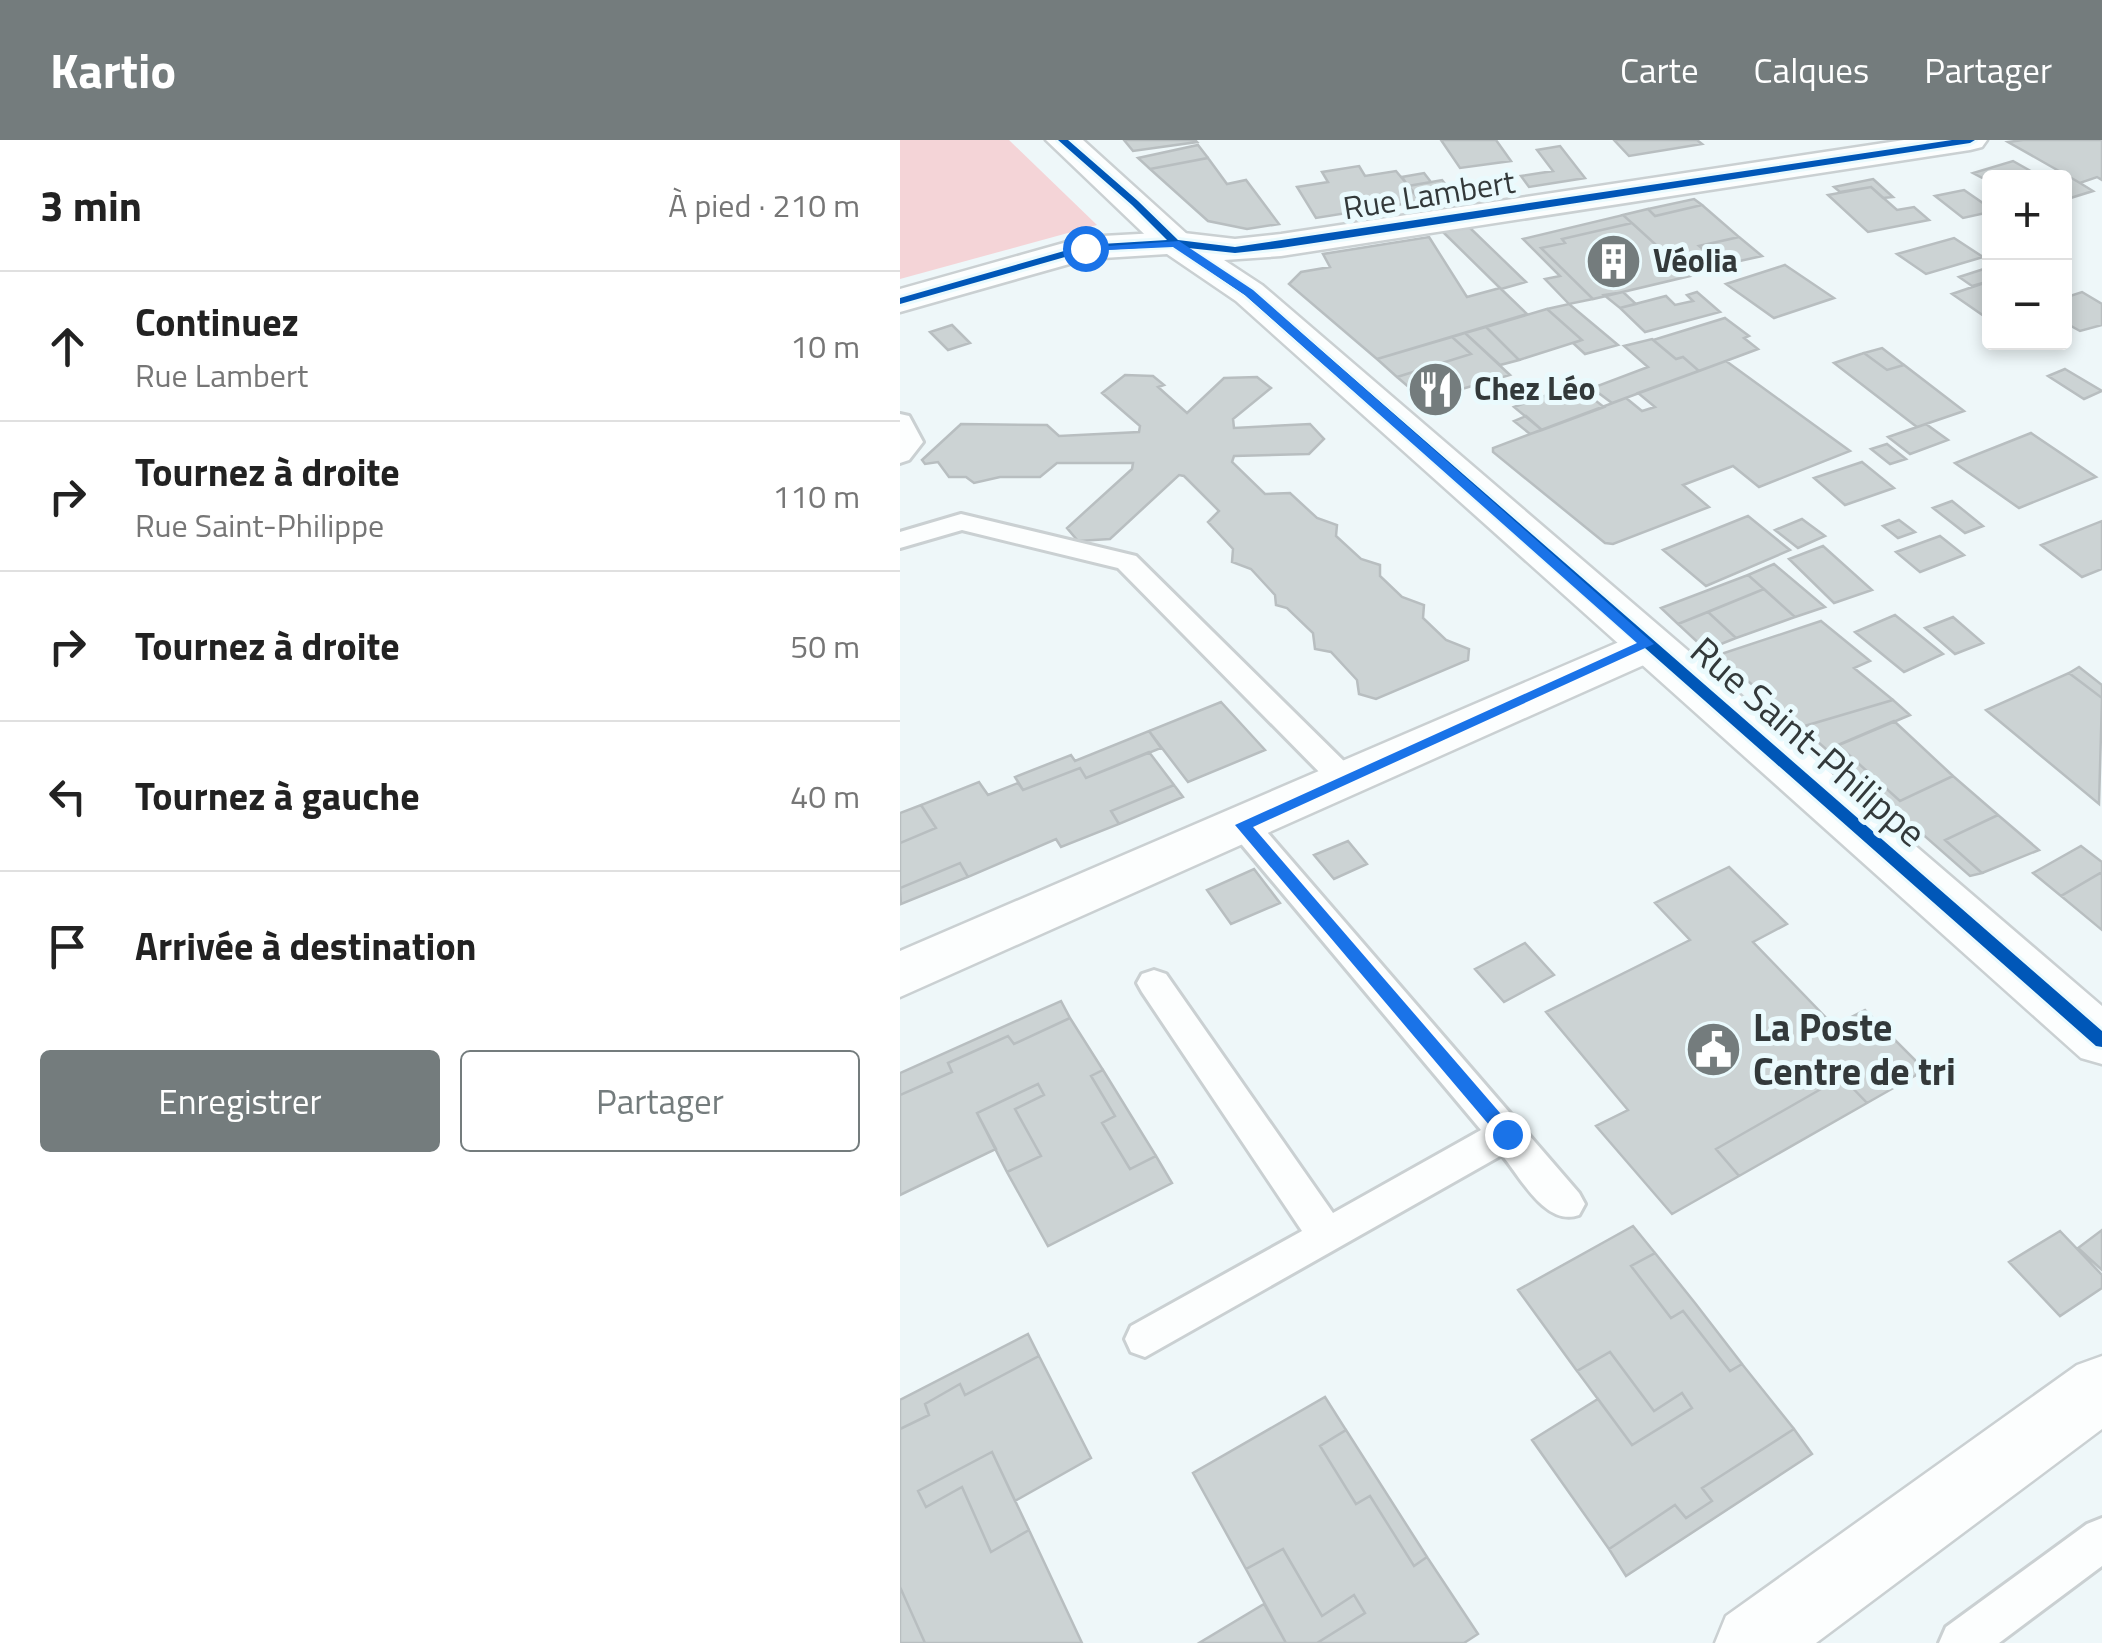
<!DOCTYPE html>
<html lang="fr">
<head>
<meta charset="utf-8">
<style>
  :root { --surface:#fff; --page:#f6f6f6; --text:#222; --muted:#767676; --line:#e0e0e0; --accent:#747c7d }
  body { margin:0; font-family:"Titillium Web",sans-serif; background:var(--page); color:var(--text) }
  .controls { position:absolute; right:30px; top:30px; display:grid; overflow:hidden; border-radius:10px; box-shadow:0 5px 15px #0003 }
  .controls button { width:90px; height:90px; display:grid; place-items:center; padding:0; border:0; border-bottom:2px solid var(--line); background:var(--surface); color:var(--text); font:50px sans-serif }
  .stop { position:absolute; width:30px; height:30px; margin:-22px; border:8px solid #1a73e8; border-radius:50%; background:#fff }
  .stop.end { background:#1a73e8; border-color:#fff; box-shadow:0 2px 10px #0008 }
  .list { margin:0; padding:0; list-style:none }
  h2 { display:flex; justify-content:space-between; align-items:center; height:130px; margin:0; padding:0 40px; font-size:42px }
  h2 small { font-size:32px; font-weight:400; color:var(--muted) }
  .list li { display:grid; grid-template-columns:65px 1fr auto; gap:30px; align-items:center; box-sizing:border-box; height:150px; padding:0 40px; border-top:2px solid var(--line) }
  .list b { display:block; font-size:38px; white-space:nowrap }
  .list p { margin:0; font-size:32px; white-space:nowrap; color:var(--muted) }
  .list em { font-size:32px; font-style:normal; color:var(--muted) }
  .actions { display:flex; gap:20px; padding:30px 40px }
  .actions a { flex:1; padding:22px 0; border:2px solid var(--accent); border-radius:10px; text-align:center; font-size:35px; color:var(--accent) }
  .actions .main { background:var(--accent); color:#fff }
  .icon { flex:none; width:55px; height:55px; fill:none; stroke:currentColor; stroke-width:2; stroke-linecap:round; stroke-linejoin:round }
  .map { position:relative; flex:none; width:1202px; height:1503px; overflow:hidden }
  header { display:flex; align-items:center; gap:60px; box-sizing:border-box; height:140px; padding:0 50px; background:var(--accent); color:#fff }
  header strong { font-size:48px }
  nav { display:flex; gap:55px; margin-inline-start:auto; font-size:35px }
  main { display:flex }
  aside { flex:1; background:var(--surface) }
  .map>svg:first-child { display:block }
  .green { fill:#f4d4d7 }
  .building { fill:#ccd3d4; stroke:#b8bec0; stroke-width:2.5 }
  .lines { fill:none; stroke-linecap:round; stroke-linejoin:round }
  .lane-casing { stroke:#cad0d2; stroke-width:6 }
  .street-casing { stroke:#cad0d2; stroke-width:5 }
  .secondary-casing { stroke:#cad0d2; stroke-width:5 }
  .lane { fill:#fcfefe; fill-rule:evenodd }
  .street { fill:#fcfefe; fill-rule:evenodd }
  .secondary { fill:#fcfefe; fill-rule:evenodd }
  .cycleway-casing { stroke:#eafafd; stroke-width:6 }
  .cycleway { fill:#0057b8; fill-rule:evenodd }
  .route { fill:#1a73e8 }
  .labels { text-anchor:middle; stroke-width:10; stroke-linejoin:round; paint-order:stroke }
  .far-street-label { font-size:32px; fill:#33393a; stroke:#eafafd }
  .far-poi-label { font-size:32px; font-weight:bold; fill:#33393a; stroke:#eafafd; text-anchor:start }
  .street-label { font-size:38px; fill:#33393a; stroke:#eafafd }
  .poi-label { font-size:38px; font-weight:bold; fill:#33393a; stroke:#eafafd; text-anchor:start }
</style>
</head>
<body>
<header>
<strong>Kartio</strong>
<nav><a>Carte</a><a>Calques</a><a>Partager</a></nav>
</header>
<main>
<aside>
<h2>3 min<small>À pied · 210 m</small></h2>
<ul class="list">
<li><svg class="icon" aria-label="ahead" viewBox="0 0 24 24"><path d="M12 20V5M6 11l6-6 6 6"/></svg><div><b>Continuez</b><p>Rue Lambert</p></div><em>10 m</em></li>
<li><svg class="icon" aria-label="right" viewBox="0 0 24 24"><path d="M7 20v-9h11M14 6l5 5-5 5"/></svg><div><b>Tournez à droite</b><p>Rue Saint-Philippe</p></div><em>110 m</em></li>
<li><svg class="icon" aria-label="right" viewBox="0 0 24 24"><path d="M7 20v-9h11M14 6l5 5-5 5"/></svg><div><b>Tournez à droite</b></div><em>50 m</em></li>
<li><svg class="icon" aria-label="left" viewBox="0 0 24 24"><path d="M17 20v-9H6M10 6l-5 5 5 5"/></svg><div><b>Tournez à gauche</b></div><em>40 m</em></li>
<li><svg class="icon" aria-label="arrive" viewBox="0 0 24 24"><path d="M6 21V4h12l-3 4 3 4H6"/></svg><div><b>Arrivée à destination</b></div></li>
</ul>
<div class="actions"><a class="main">Enregistrer</a><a>Partager</a></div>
</aside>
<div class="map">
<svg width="1202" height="1503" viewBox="0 0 1202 1503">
  <rect width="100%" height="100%" fill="#eef7f9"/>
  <!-- green -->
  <path class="green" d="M0 0H109L197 85 0 139Z"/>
  <!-- building -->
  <path class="building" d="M224 0H295L297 2 233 11Z
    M541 0H596L611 21 560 28Z
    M714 0H797L802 4 729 16Z
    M1123 0H1202V40L1197 37 1180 43 1108 2Z
    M298 5 308 18 250 29 238 18Z
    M660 6 685 38 629 47 621 36 653 31 637 10Z
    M308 18 327 44 346 40 379 84 347 89 308 81 250 29Z
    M1113 21 1143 38H1090V42L1073 33Z
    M459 26 465 36 496 31 521 61 416 78 397 47 428 42 422 32Z
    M524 33 531 42 508 46 502 37Z
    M1168 36 1180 43 1193 51 1164 60 1163 38Z
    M973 39 993 57 983 58 971 47 940 52 934 47Z
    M542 40 556 58 522 63 508 46Z
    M971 47 997 70 1014 67 1029 80 968 92 928 55Z
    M1064 50 1090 68V72L1063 78 1035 56Z
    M794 59 802 65 755 76 748 69Z
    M802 65 839 97 799 106 822 125 788 134 723 75 748 69 755 76Z
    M723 75 732 83 662 99 665 103 641 108 693 159 669 164 645 139 660 136 623 99Z
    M732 83 790 136 693 159 641 108 665 103 662 99Z
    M569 87 626 142 601 149 542 91Z
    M529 97 567 157 600 148 627 174 477 219 389 144 401 132 430 127 423 114Z
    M839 97 862 116 822 125 799 106Z
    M1054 98 1083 117 1026 134 997 114Z
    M885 125 934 158 874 178 826 144Z
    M1090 127V141L1072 146 1059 137Z
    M1090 141V174L1084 176 1052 154Z
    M723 152 736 164 720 168 704 155Z
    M797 152 820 172 745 192 720 168 766 156 775 165 793 161 787 155Z
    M1182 152 1202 164V185L1180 191 1164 182V158Z
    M669 164 718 205 685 214 673 203 682 200 647 169Z
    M647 169 682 200 619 220 586 187Z
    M825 178 849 196 844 198 858 209 799 231 783 217 776 219 753 200Z
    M52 185 70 203 48 210 30 192Z
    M586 187 619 220 600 225 565 193Z
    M565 193 610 235 524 260 497 237 571 214 552 197Z
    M552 197 571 214 497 237 477 219Z
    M752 199 776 219 783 217 799 231 712 263 692 248 748 227 724 206Z
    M982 208 1004 225 987 230 964 213Z
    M964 213 987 230 1004 225 1064 271 1017 287 934 223Z
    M826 221 950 311 859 347 833 326 783 345 809 367 713 404 705 403 593 312V308L726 258 742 271 755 267 738 253Z
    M1165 229 1202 251 1184 259 1148 236Z
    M225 235 253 236 264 245 258 247 287 273 324 238 357 237 371 248 333 279 334 288 410 284 424 299 409 314 334 316 332 322 365 354 390 353 417 378 437 385 436 396 461 419 480 425V436L502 457 524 465 523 478 546 500 569 509 568 520 476 559 459 554 457 540 431 512 415 509 413 493 387 468 376 465 375 455 351 429 332 422 333 409 308 382 319 371 284 336 279 335 210 399 178 401 167 388 232 329 233 323H157L140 337H100L74 343 66 337H49L38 322 25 324 22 320 61 284 147 285 159 296 239 292 240 286 202 253Z
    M675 245 704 267 642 290 614 267Z
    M626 276 642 290 630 294 614 281Z
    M1026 284 1048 300 1010 314 988 297Z
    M1131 293 1196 337 1119 368 1055 323Z
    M987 304 1006 319 990 324 971 309Z
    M962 322 994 348 945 365 914 338Z
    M1052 361 1083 386 1065 393 1033 368Z
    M848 376 890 410 806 446 763 410Z
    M902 379 925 396 898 408 875 390Z
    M999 380 1015 392 998 398 983 386Z
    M1202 381V429L1182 437 1141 405Z
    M1040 396 1064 415 1020 432 996 412Z
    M923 406 972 450 934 463 889 419Z
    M874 424 925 467 895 477 848 435Z
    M848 435 864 449 778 484 761 468Z
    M864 449 895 477 836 498 808 472Z
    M808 472 836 498 806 510 778 484Z
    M995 475 1043 514 1004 532 955 492Z
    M1053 477 1083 503 1055 514 1025 488Z
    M921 481 970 521 954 528 993 560 901 587 818 515Z
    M1179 527 1202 545V558L1169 533Z
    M1169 533 1202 558 1199 664 1086 570Z
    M993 560 1010 575 927 610 901 587Z
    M321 562 365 610 288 642 249 591Z
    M994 581 1053 636 1000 661 938 605Z
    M249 591 261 608 186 638 180 628 123 650 115 637 171 615 175 621Z
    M938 605 1000 661 1053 636 1098 675 1045 700 1082 733 1070 736 927 610Z
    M249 612 274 645 211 671 219 684 161 707 156 699 68 737 60 723 0 748V703L36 688 21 665 79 642 88 655 118 643 123 650 180 628 186 638Z
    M274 645 283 657 219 684 211 671Z
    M21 665 36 688 0 703V673Z
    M1098 675 1139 710 1082 733 1045 700Z
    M448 701 467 724 434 739 414 715Z
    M1181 706 1202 722V732L1161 756 1133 733Z
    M60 723 68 737 1 764 0 748Z
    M829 727 887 784 853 802 934 886 965 870 1025 930 967 963 942 937 816 1009 839 1036 772 1074 696 986 728 970 646 872 790 800 755 763Z
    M354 729 380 763 331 784 307 750Z
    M1202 732V790L1161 756Z
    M625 803 654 835 604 862 575 829Z
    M161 861 170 878 114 904 108 896 48 923 52 932 0 955V933Z
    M170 878 203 930 191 936 215 976 202 983 230 1029 256 1016 272 1043 148 1106 107 1032 141 1016 115 969 144 955 138 944 77 973 96 1009 0 1055V955L52 932 48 923 108 896 114 904Z
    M203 930 256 1016 230 1029 202 983 215 976 191 936Z
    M942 937 967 963 839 1036 816 1009Z
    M138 944 144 955 115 969 141 1016 107 1032 77 973Z
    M733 1086 755 1113 731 1126 771 1178 783 1171 830 1231 842 1224 894 1289 802 1348 812 1361 786 1378 775 1365 709 1409 632 1300 698 1259 732 1305 792 1268 782 1253 754 1271 710 1212 677 1231 618 1150Z
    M1202 1090V1130L1178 1108Z
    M1160 1091 1202 1135V1148L1160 1176 1109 1122Z
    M755 1113 795 1163 842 1224 830 1231 783 1171 771 1178 731 1126Z
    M128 1194 139 1216 65 1255 60 1244 25 1264 29 1275 0 1289V1260Z
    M710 1212 754 1271 782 1253 792 1268 732 1305 677 1231Z
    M139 1216 191 1318 115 1361 92 1312 18 1351 26 1367 62 1347 91 1412 129 1390 182 1503H25L0 1447V1289L29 1275 25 1264 60 1244 65 1255Z
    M425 1257 446 1290 420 1306 456 1364 470 1356 514 1426 527 1417 578 1494 564 1503H417L465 1473 454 1455 422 1476 383 1409 346 1429 293 1333Z
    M894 1289 912 1314 726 1436 709 1409 775 1365 786 1378 812 1361 802 1348Z
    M446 1290 527 1417 514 1426 470 1356 456 1364 420 1306Z
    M92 1312 129 1390 91 1412 62 1347 26 1367 18 1351Z
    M383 1409 422 1476 454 1455 465 1473 417 1503H386L346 1429Z
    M0 1447 25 1503H0Z
    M364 1464 386 1503H299Z"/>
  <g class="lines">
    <defs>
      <path id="lane" d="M0 274 9 276 23 302 9 320 0 323Z
        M61 374 236 416 457 634 461 641 457 648 446 652 435 648 218 428 62 390 0 408V392Z
        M343 674 354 677 679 1053 685 1064 679 1075C646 1087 621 1038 602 1015L245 1217 231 1212 225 1199 231 1186 402 1091 242 852 237 843 242 834 254 830 266 834 433 1073 581 990 332 693 327 685 332 677Z
        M1202 1378V1426L1099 1503H1039L1046 1487 1187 1384Z"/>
      <path id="street" d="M146 0H183L288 95 293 103 288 111 275 114 262 111Z
        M747 490 764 494 771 505 764 516 0 857V811Z
        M1202 1216V1289L916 1503H815L826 1476 1177 1225Z"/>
      <path id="secondary" d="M1004 0H1087L1082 7 1070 10 381 116 324 120 362 145 1202 866V924L1181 918 336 161 267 114 187 119 0 172V149L185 97 275 92 335 99 381 94Z"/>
    </defs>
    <!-- lane casing -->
    <use href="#lane" class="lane-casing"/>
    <!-- street casing -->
    <use href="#street" class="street-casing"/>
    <!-- secondary casing -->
    <use href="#secondary" class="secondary-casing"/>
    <!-- lane -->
    <use href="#lane" class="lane"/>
    <!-- street -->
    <use href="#street" class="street"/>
    <!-- secondary -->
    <use href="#secondary" class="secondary"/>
    <defs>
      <path id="cycleway" d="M158 0H168L238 61 278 100 335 107 1052 0H1075L1070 3 381 108 335 113 288 108 353 151 1202 891V907L1196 906 345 155 273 106 186 111 0 164V158L185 105 267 100 232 65Z"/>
    </defs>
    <!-- cycleway casing -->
    <use href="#cycleway" class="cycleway-casing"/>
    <!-- cycleway -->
    <use href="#cycleway" class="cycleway"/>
  </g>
  <!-- route -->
  <path class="route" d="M279 101 353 150 754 504 353 687 613 988V999H601L335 685 737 503 345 155 273 107 185 111 180 108Z"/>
  <!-- icons -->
  <defs>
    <symbol id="building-disc" viewBox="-11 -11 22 22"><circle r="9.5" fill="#747c7d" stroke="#eafafd"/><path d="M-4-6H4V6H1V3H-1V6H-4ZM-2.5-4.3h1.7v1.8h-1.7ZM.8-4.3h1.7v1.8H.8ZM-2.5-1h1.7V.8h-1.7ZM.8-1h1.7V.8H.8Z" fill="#fff"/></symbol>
    <symbol id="restaurant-disc" viewBox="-11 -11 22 22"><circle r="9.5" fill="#747c7d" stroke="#eafafd"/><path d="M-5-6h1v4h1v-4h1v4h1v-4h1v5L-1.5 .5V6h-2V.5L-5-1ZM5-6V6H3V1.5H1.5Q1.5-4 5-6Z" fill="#fff"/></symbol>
    <symbol id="civic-disc" viewBox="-11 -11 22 22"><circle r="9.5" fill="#747c7d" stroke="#eafafd"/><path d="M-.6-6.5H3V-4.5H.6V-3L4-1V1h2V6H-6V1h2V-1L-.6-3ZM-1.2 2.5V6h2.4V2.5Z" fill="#fff"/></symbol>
  </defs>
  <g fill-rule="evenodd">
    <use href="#building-disc" x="682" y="90" width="63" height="63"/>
    <use href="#restaurant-disc" x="504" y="218" width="63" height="63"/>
    <use href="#civic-disc" x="782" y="878" width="63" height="63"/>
  </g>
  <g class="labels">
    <!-- far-street labels -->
    <g class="far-street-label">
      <text transform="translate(529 55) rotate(-9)" y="11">Rue Lambert</text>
    </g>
    <!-- far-poi labels -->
    <g class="far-poi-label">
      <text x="753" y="132">Véolia</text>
      <text x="574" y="260">Chez Léo</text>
    </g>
    <!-- street labels -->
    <g class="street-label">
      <text transform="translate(908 602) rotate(41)" y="13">Rue Saint-Philippe</text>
    </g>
    <!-- poi labels -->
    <g class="poi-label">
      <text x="853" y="901">La Poste<tspan x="853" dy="44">Centre de tri</tspan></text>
    </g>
  </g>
</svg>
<div class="controls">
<button>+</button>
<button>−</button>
</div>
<div class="stop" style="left:185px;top:108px"></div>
<div class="stop end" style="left:607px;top:994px"></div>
</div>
</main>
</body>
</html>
